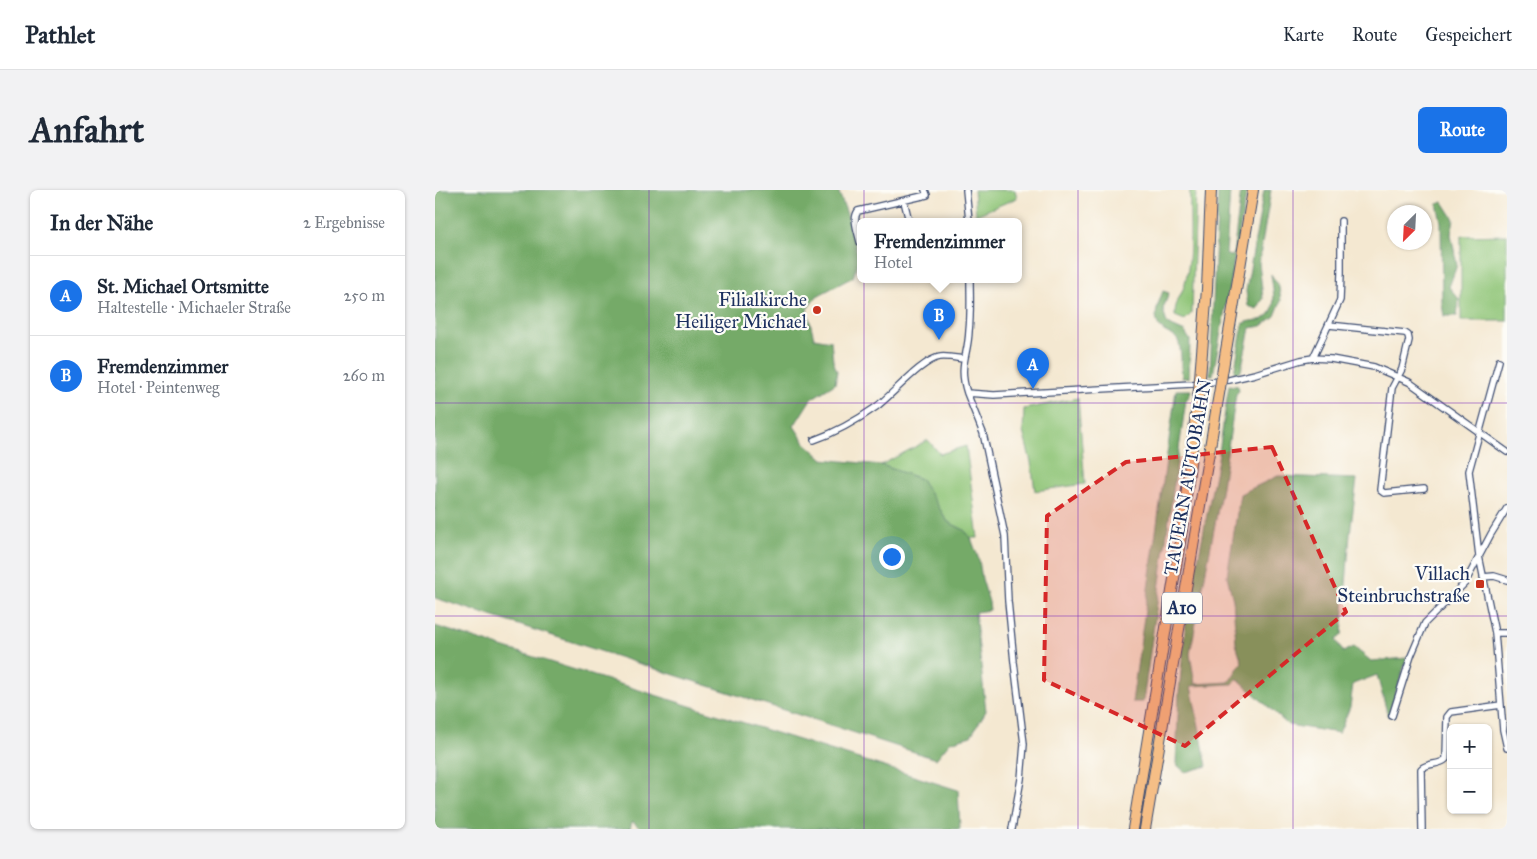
<!DOCTYPE html>
<html lang="de">
<head>
<meta charset="utf-8">
<style>
  :root { --surface:#fff; --page:#f2f2f3; --text:#1f2937; --muted:#747a83; --line:#e0e1e3; --accent:#1a73e8 }
  body { margin:0; font-family:"IM FELL Great Primer",serif; background:var(--page); color:var(--text) }
  .controls { position:absolute; right:15px; bottom:15px; display:grid; overflow:hidden; border-radius:8px; box-shadow:0 1px 4px #0004 }
  .controls button { width:45px; height:45px; display:grid; place-items:center; padding:0; border:0; border-bottom:1px solid var(--line); background:var(--surface); color:var(--text); font:25px sans-serif }
  .compass { position:absolute; left:952px; top:15px; width:45px; height:45px; border-radius:50%; background:var(--surface); box-shadow:0 1px 4px #0004; rotate:204deg }
  .you { position:absolute; left:456px; top:366px; width:18px; height:18px; margin:-12px; border:4px solid #fff; border-radius:50%; background:#1a73e8; box-shadow:0 0 0 8px #1a73e833 }
  .badge { display:grid; place-items:center; width:32px; height:32px; border-radius:50%; background:var(--accent); color:#fff; font-size:16px; font-weight:700 }
  .pin { position:absolute; translate:-50% -41px; filter:drop-shadow(0 1px 2px #0008) }
  .pin::after { content:''; position:absolute; top:26px; width:18px; height:15px; background:inherit; clip-path:polygon(0 0,100% 0,50% 100%) }
  .popup { position:absolute; left:422px; top:28px; width:165px; height:65px; box-sizing:border-box; display:grid; place-content:center; border-radius:8px; background:var(--surface); filter:drop-shadow(0 1px 4px #0005); font-size:16px; white-space:nowrap; color:var(--muted) }
  .popup b { font-size:19px; color:var(--text) }
  .popup::after { content:''; position:absolute; left:50%; top:100%; margin-left:-10px; border:10px solid transparent; border-top-color:var(--surface) }
  .list { margin:0; padding:0; list-style:none }
  h2 { display:flex; justify-content:space-between; align-items:center; height:65px; margin:0; padding:0 20px; font-size:21px }
  h2 small { font-size:16px; font-weight:400; color:var(--muted) }
  .list li { display:grid; grid-template-columns:32px 1fr auto; gap:15px; align-items:center; box-sizing:border-box; height:80px; padding:0 20px; border-top:1px solid var(--line) }
  .list b { display:block; font-size:19px; white-space:nowrap }
  .list p { margin:0; font-size:16px; white-space:nowrap; color:var(--muted) }
  .list em { font-size:16px; font-style:normal; color:var(--muted) }
  .map { position:relative; flex:none; width:1072px; height:639px; overflow:hidden; border-radius:8px }
  header { display:flex; align-items:center; gap:30px; box-sizing:border-box; height:70px; padding:0 25px; background:var(--surface); border-bottom:1px solid var(--line) }
  header strong { font-size:24px }
  nav { display:flex; gap:28px; margin-inline-start:auto; font-size:18px }
  .intro { display:flex; align-items:center; justify-content:space-between; box-sizing:border-box; height:120px; padding:0 30px }
  h1 { margin:0; font-size:35px }
  .button { padding:12px 22px; border-radius:8px; background:var(--accent); color:#fff; font-size:18px; font-weight:700 }
  main { display:flex; gap:30px; padding:0 30px }
  aside { flex:1; background:var(--surface); border-radius:8px; box-shadow:0 1px 4px #0004 }
  .map>svg:first-child { display:block }
  .green { fill:#90c578; stroke:#567a6b }
  .forest { fill:#74aa68; stroke:#486c63 }
  .lines { fill:none; stroke-linecap:round; stroke-linejoin:round }
  .street-casing { stroke:#3c4b6f; stroke-width:8 }
  .highway-casing { stroke:#3c4b6f; stroke-width:12 }
  .street { stroke:#fff; stroke-width:5.5 }
  .highway { stroke:#f5be86; stroke-width:10 }
  .highway-bridge-casing { stroke:#3c4b6f; stroke-width:12; stroke-linecap:butt }
  .highway-bridge { stroke:#f5be86; stroke-width:10 }
  .marked { fill:#d62828; fill-opacity:0.2; stroke:#d62828; stroke-width:4; stroke-dasharray:10 6; stroke-linejoin:round }
  .grid { fill:none; stroke:#7b2cbf; stroke-width:1; stroke-opacity:0.55 }
  .poi-dot { fill:#c8321e; stroke:#fdfcf7; stroke-width:2 }
  .labels { text-anchor:middle; stroke-width:4.5; stroke-linejoin:round; paint-order:stroke }
  .shield { fill:#fdfcf7; stroke:#5f6c8c; stroke-width:1 }
  .shield-label { font-size:18px; font-weight:bold; fill:#1b2f5e }
  .poi-label { font-size:19px; fill:#1b2f5e; stroke:#fdfcf7; text-anchor:end }
  .street-label { font-size:19px; fill:#1b2f5e; stroke:#fdfcf7 }
</style>
</head>
<body>
<header>
<strong>Pathlet</strong>
<nav><a>Karte</a><a>Route</a><a>Gespeichert</a></nav>
</header>
<div class="intro"><h1>Anfahrt</h1><a class="button">Route</a></div>
<main>
<aside>
<h2>In der Nähe<small>2 Ergebnisse</small></h2>
<ul class="list">
<li><span class="badge">A</span><div><b>St. Michael Ortsmitte</b><p>Haltestelle · Michaeler Straße</p></div><em>250 m</em></li>
<li><span class="badge">B</span><div><b>Fremdenzimmer</b><p>Hotel · Peintenweg</p></div><em>260 m</em></li>
</ul>
</aside>
<div class="map">
<svg width="1072" height="639" viewBox="0 0 1072 639">
  <rect width="100%" height="100%" fill="#fdfcf7"/>
  <filter id="ink" filterUnits="userSpaceOnUse"><feTurbulence type="fractalNoise" baseFrequency=".02" numOctaves="2"/><feDisplacementMap in="SourceGraphic" scale="10" xChannelSelector="R" yChannelSelector="G"/><feConvolveMatrix kernelMatrix="1 2 1 2 8 2 1 2 1" color-interpolation-filters="sRGB"/></filter>
  <filter id="wash" filterUnits="userSpaceOnUse"><feTurbulence type="fractalNoise" baseFrequency=".0096" numOctaves="4" result="noise"/><feDisplacementMap in="SourceGraphic" scale="20" xChannelSelector="R" yChannelSelector="G"/><feGaussianBlur stdDeviation="1.12" result="paint"/><feColorMatrix in="noise" values="0 0 0 0 0 0 0 0 0 0 0 0 0 0 0 0 0 1.4 0 .05"/><feComposite in="paint" operator="in"/></filter>
  <g filter="url(#wash)">
    <rect width="100%" height="100%" fill="#f4e8d1"/>
    <!-- green -->
    <path class="green" d="M539 0H580L582 8 541 25Z
      M755 0H761L757 123 750 130 740 126C739 113 747 105 750 93 758 64 754 30 755 0Z
      M1072 45V131H1026V46Z
      M643 208 650 294 600 301 596 272 588 242 589 219Z
      M493 250 505 264 531 256 543 348H536L529 340 513 332 486 289 446 275Z"/>
    <!-- forest -->
    <path class="forest" d="M0 0H403L412 24 424 70 418 87 382 106 372 119 379 148 396 151 398 171 402 181 400 194 376 209 359 236 370 253 388 269 446 275 486 289 513 332 529 340 536 348 544 370 547 389 554 412 555 420 540 422 551 521 536 546 515 552 501 569 0 408Z
      M783 0H795L791 65 798 66 806 0H812L778 185H775Z
      M829 0H836L824 72 828 109 822 119 813 116 811 101Z
      M1008 12 1019 29 1016 44 1022 75 1014 97 1024 109 1022 126H1009L1007 115 1006 32 1002 14Z
      M836 84 844 97 846 111 840 126 827 136 815 138 806 181 799 183 808 134C816 129 820 132 828 129 845 122 837 97 836 84Z
      M728 101 734 103 728 119 732 134 750 142 755 150 754 188H747C746 180 747 155 742 149 739 145 733 144 729 141 715 131 723 114 728 101Z
      M794 195 803 196 804 201 801 204 786 303 755 464 760 494 794 492 807 472 801 454 798 410 792 386 805 304 843 286 922 289 915 344 907 445 901 450 908 462 919 457 936 471 972 468 953 526 942 485 918 494 915 517 904 543 853 535 802 488 798 494 756 496 772 576 750 582 741 574 744 502 751 430 783 269Z
      M741 200H756L755 205 751 210 708 512H697Z
      M0 436 523 600 525 639H206L197 631 195 639H0Z"/>
  </g>
  <g filter="url(#ink)">
    <g class="lines">
      <defs>
        <path id="street" d="M531 0 534 31
          M469 11 474 31
          M425 52C423 42 417 29 423 21L492 5 490 0
          M535 89C535 106 536 123 534 141 533 167 523 175 532 203L559 205 757 194 794 190 820 184 866 170 878 168 896 169 939 177 974 192 1072 262
          M894 135 970 143 973 145 974 150 967 179 957 198 945 300 949 303 989 299
          M878 168 905 110 906 83V31
          M1064 171 1034 281 1044 366 1060 443 1068 540 1072 558
          M532 203 548 243 570 346 573 411 579 472 589 554 586 589 577 639
          M379 250C402 242 421 231 441 217 456 206 488 169 505 167 512 166 521 168 528 169
          M1048 387 1059 386 1072 390
          M1060 443H1072
          M957 526 976 466 990 433 1030 393 1056 344 1072 318
          M987 639 986 579C993 572 1004 576 1011 569L1012 527 1016 522 1066 515"/>
        <path id="highway" d="M787 184 818 0
          M765 188 772 99 776 0
          M698 639 747 340 764 199
          M710 639 785 198"/>
      </defs>
      <!-- street casing -->
      <use href="#street" class="street-casing"/>
      <!-- highway casing -->
      <use href="#highway" class="highway-casing"/>
      <!-- street -->
      <use href="#street" class="street"/>
      <!-- highway -->
      <use href="#highway" class="highway"/>
      <defs>
        <path id="highway-bridge" d="M785 198 787 184
          M764 199 765 188"/>
      </defs>
      <!-- highway-bridge casing -->
      <use href="#highway-bridge" class="highway-bridge-casing"/>
      <!-- highway-bridge -->
      <use href="#highway-bridge" class="highway-bridge"/>
    </g>
  </g>
  <!-- marked area -->
  <path class="marked" d="M837 257 911 422 750 556 609 490 612 326 691 272Z"/>
  <!-- grid -->
  <path class="grid" d="M214 0V639M429 0V639M643 0V639M858 0V639M0 213H1072M0 426H1072"/>
  <!-- markers -->
  <g class="poi-dot">
    <circle cx="382" cy="120" r="5"/>
    <rect x="1040" y="389" width="10" height="10" rx="2.5"/>
  </g>
  <g class="labels">
    <!-- shield labels -->
    <rect class="shield" x="727" y="402.5" width="40" height="31" rx="4"/>
    <g class="shield-label">
      <text x="747" y="424">A10</text>
    </g>
    <!-- poi labels -->
    <g class="poi-label">
      <text x="372" y="116">Filialkirche<tspan x="372" dy="22">Heiliger Michael</tspan></text>
      <text x="1035" y="390">Villach<tspan x="1035" dy="22">Steinbruchstraße</tspan></text>
    </g>
    <!-- street labels -->
    <g class="street-label">
      <text transform="translate(752 287) rotate(-80)" y="7">TAUERN AUTOBAHN</text>
    </g>
  </g>
</svg>
<div class="controls">
<button>+</button>
<button>−</button>
</div>
<svg class="compass" viewBox="-18 -18 36 36"><path d="M0-13l5 13h-10z" fill="#e53935"/><path d="M0 13l5-13h-10z" fill="#747a83"/></svg>
<div class="you"></div>
<div class="pin badge" style="left:598px;top:199px">A</div>
<div class="pin badge" style="left:504px;top:150px">B</div>
<div class="popup"><b>Fremdenzimmer</b>Hotel</div>
</div>
</main>
</body>
</html>
